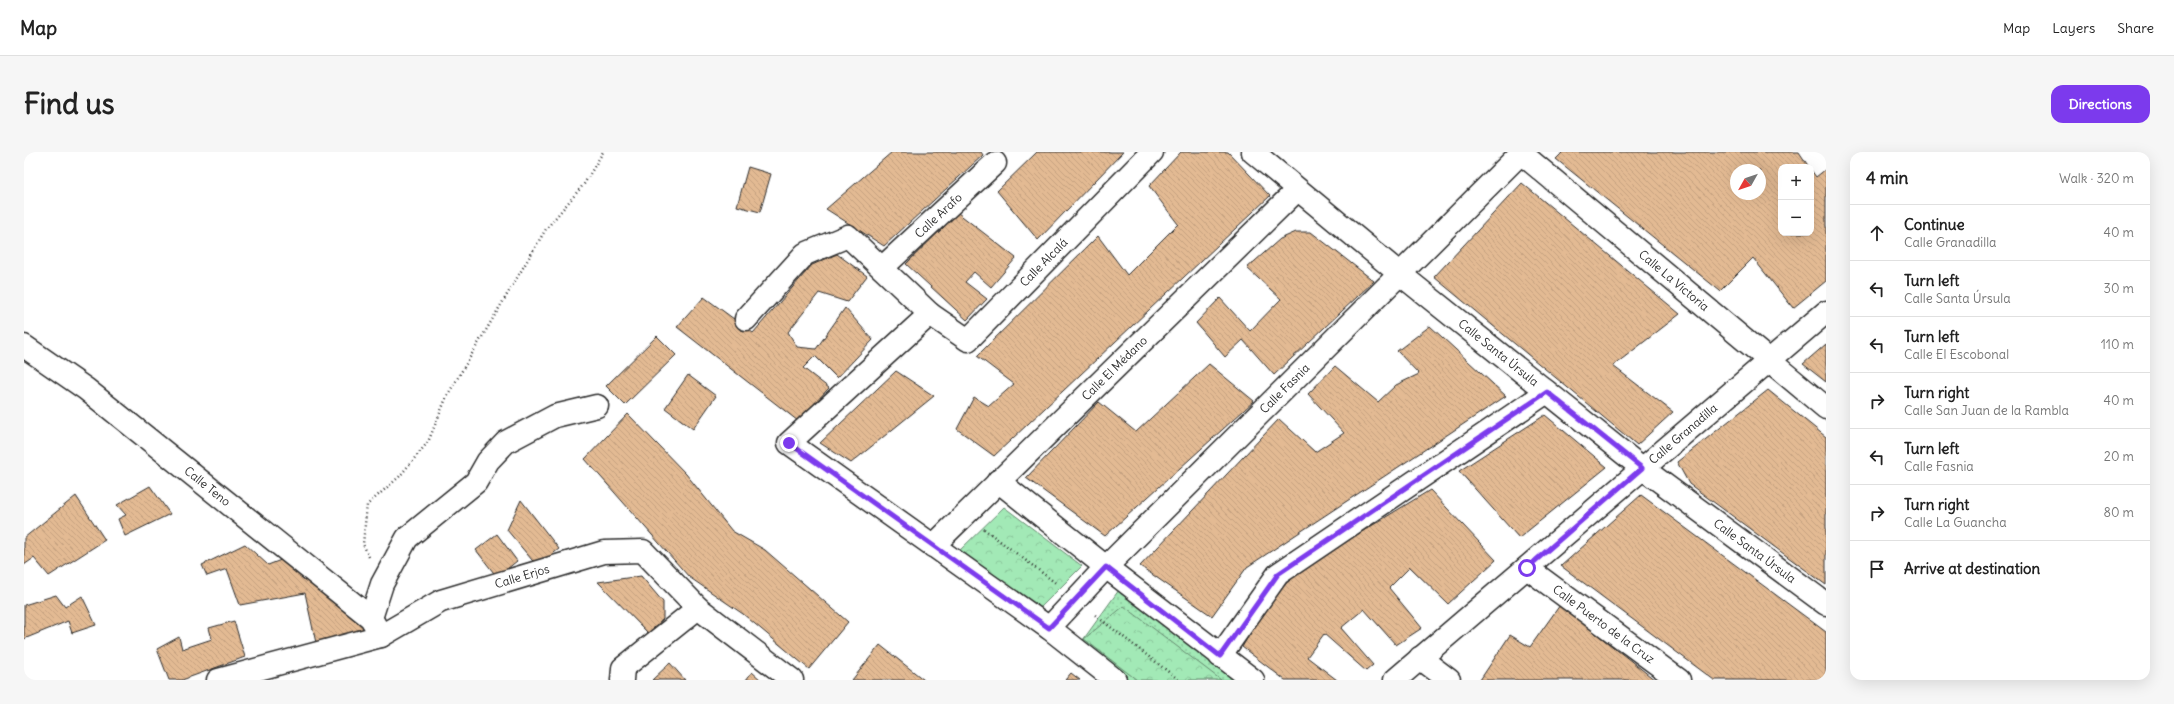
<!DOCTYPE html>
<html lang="en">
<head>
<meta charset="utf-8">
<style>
  :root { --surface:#fff; --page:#f6f6f6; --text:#222; --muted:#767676; --line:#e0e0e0; --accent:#7c3aed }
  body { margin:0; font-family:Delius,sans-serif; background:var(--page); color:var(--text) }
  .controls { position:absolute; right:12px; top:12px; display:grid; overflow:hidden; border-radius:8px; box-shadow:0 4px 16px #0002 }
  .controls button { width:36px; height:36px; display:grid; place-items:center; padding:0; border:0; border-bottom:1px solid var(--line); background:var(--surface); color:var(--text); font:20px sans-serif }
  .compass { position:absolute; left:1706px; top:12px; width:36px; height:36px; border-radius:50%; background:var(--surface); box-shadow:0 4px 16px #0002; rotate:230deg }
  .stop { position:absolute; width:12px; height:12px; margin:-9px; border:3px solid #7c3aed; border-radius:50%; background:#fff }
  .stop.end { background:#7c3aed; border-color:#fff; box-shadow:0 1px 4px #0008 }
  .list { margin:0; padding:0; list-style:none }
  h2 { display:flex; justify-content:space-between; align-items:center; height:52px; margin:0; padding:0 16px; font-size:17px }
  h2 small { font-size:13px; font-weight:400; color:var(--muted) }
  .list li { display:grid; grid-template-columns:26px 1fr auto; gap:12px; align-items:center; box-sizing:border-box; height:56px; padding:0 16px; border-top:1px solid var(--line) }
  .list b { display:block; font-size:15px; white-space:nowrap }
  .list p { margin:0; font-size:13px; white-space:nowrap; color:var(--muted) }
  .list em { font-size:13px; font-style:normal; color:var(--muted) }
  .icon { flex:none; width:22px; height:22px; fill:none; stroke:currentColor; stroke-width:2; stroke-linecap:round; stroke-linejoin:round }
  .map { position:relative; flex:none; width:1802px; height:528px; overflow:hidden; border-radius:12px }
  header { display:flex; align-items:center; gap:24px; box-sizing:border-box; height:56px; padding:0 20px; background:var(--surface); border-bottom:1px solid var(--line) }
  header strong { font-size:19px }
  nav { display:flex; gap:22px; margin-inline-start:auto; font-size:14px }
  .intro { display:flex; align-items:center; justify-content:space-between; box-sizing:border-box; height:96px; padding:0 24px }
  h1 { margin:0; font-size:28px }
  .button { padding:10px 18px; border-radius:12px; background:var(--accent); color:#fff; font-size:14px; font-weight:700 }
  main { display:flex; gap:24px; padding:0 24px }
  aside { flex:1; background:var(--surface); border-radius:12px; box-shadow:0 4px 16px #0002 }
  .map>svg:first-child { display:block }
  .grass { fill:url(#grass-dots); stroke:#668a70 }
  .forest { fill:url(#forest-crowns); stroke:#668a70 }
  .building { fill:url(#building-back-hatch); stroke:#2b2b2b; fill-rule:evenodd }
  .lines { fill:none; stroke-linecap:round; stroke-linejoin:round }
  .minor-casing { stroke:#2b2b2b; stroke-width:25 }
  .path { stroke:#2b2b2b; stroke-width:2.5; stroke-dasharray:1 3; stroke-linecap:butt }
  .minor { stroke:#fff; stroke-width:22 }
  .route { stroke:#7c3aed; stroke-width:5 }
  .labels { text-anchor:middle; stroke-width:3.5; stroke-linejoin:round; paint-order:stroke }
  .street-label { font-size:12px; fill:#2b2b2b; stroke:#fff }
</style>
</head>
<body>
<header>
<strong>Map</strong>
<nav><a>Map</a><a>Layers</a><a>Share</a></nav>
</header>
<div class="intro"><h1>Find us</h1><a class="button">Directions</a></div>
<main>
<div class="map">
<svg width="1802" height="528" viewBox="0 0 1802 528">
  <defs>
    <pattern id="grass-dots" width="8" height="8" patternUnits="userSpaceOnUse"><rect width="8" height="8" fill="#a2e9b6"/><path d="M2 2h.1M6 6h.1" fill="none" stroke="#8cc89d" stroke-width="1.8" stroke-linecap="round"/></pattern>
    <pattern id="forest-crowns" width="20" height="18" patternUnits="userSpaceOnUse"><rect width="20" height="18" fill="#a2e9b6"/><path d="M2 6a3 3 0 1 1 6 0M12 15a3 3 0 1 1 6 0" fill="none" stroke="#8cc89d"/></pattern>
    <pattern id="building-back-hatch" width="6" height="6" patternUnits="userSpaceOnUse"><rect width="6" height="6" fill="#e3ba93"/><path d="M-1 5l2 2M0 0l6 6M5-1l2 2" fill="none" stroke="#c3a07f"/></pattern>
  </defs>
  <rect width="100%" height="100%" fill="#fff"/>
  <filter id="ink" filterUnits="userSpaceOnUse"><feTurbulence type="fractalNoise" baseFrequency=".025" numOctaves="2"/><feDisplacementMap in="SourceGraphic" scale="8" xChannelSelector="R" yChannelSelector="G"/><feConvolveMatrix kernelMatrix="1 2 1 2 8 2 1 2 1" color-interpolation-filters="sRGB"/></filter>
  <g filter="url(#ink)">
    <!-- grass -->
    <path class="grass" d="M1095 438 1211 528H1104L1056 492Z"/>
    <!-- forest -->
    <path class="forest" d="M980 355 1058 414 1014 458 934 400Z
      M1100 454 1197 528H1113L1060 487Z"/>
    <!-- building -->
    <path class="building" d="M868 0H957L959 3 860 94 802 57Z
      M1013 0H1099L1014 88 973 39Z
      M1157 0H1204L1246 44 970 304 933 277 950 245 965 254 990 232 953 204 1074 84 1103 123 1154 72 1125 34Z
      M1539 0H1775L1785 15H1757V81H1787V18L1792 25 1802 17V129L1769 156 1729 106 1696 139 1532 7ZM1712 18H1736V42H1712Z
      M724 15 747 22 736 60 713 54Z
      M1498 31 1656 162 1589 214 1649 260 1613 293 1410 125Z
      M934 61 992 106 967 135 950 120 941 130 963 147 943 168 882 112Z
      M1272 80H1287L1350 129 1250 223 1219 188 1201 205 1172 171 1196 146 1226 179 1257 147 1223 116 1256 87Z
      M813 102 843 124 823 150 795 141 764 180 773 195 792 197 821 156 849 188 813 226 791 204 779 216 805 236 774 269 653 175 680 145 729 181 788 113Z
      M1406 174 1482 244 1223 415 1188 464 1116 414 1255 267 1291 300 1320 281 1284 242 1311 214 1354 250 1372 233 1395 222 1373 199Z
      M633 184 652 203 601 253 582 234Z
      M1802 192V230L1779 212Z
      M1185 212 1230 249 1081 384 1002 326 1075 250 1112 280Z
      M872 219 910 244 827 311 796 291Z
      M664 223 692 244 669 277 641 256Z
      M1744 238 1802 285V433L1665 332 1653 310Z
      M604 262 662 322 708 379 741 398 824 470 785 517 719 462 665 425 561 307Z
      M1521 263 1583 315 1495 386 1435 319Z
      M126 334 146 362 101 384 94 367 102 363 93 353Z
      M1406 338 1472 408 1424 452 1386 415 1365 436 1398 476 1372 493 1340 457 1317 476 1349 513 1342 519 1300 482 1283 505 1313 528H1261L1218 495 1248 445 1277 417Z
      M1617 343 1802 480V528H1690L1537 414Z
      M52 344 81 388 25 424 10 406 0 413V386Z
      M497 348 535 397 513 414 483 378Z
      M473 382 493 409 473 425 452 398Z
      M221 392 244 413 262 406 346 480 292 491 281 441 216 453 203 417 183 424 178 413Z
      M617 424 639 450V467L625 482 574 430Z
      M32 443 41 455 58 444 72 473 48 481 44 469 0 487V453Z
      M1536 453 1631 528H1456L1486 483 1506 495Z
      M210 469 221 505 158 528H145L133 497 155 485 158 497 188 487 185 476Z
      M856 493 900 528H828Z
      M646 511 661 528H628Z
      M728 520 737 528H722Z
      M1047 521 1056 528H1041Z"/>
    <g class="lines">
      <defs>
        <g id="minor">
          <path id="s1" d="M1229 0 1376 122 1618 316 1802 452"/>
          <path id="s2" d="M1497 1 1802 256"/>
          <path id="s3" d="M858 116 971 11"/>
          <path d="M906 162 765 291 1025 476 1091 528"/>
          <path id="s4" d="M722 167 781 102 824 84 906 162 944 188 1128 0"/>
          <path id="s5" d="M0 194 62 237 347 466 357 484"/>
          <path d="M974 329 1082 415 1229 528"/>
          <path id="s6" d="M909 394 1273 38"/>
          <path id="s7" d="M1503 416 1655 528"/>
          <path d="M347 466 358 432 383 386 452 330 464 309 482 290 531 264 573 254"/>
          <path id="s8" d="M1025 476 1082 415 1498 0"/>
          <path d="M1196 504 1254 422 1523 240"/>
          <path d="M1396 506 1425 528"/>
          <path id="s9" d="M194 528 357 484 417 449 580 400 619 399 674 456 768 528"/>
          <path d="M598 528 599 516 674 456"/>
          <path id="s10" d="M1371 528 1802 160"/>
        </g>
      </defs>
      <!-- minor casing -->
      <use href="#minor" class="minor-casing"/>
      <!-- path -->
      <path class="path" d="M960 377 1033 432
        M345 405 339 392 343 353 375 325 404 290 423 244 522 77 560 32 579 0
        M1071 463 1155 528"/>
      <!-- minor -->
      <use href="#minor" class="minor"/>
    </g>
  </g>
  <g class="lines" filter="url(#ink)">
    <!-- route -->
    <path class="route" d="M765 291 1025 476 1082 415 1196 504 1254 422 1523 240 1618 316 1503 416"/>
  </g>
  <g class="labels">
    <!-- street labels -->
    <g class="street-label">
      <text dy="4" stroke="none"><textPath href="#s3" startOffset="77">Calle Arafo</textPath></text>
      <text dy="4" stroke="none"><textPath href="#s4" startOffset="402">Calle Alcalá</textPath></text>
      <text dy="4" stroke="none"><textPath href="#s2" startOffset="199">Calle La Victoria</textPath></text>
      <text dy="4" stroke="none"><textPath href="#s1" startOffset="317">Calle Santa Úrsula</textPath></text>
      <text dy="4" stroke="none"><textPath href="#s6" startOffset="254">Calle El Médano</textPath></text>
      <text dy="4" stroke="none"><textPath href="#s8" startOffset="336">Calle Fasnia</textPath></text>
      <text dy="4" stroke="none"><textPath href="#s10" startOffset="379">Calle Granadilla</textPath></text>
      <text dy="4" stroke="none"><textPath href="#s5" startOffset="231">Calle Teno</textPath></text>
      <text dy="4" stroke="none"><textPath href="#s1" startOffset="641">Calle Santa Úrsula</textPath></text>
      <text dy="4" stroke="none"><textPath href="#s9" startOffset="323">Calle Erjos</textPath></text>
      <text dy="4" stroke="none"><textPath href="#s7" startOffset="95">Calle Puerto de la Cruz</textPath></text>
    </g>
  </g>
</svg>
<div class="controls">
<button>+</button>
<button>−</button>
</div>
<svg class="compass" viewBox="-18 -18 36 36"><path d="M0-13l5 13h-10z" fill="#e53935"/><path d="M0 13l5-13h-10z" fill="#767676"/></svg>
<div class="stop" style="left:1503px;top:416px"></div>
<div class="stop end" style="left:765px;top:291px"></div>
</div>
<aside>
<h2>4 min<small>Walk · 320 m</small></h2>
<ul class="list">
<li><svg class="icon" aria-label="ahead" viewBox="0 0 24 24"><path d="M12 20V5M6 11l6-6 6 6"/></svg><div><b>Continue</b><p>Calle Granadilla</p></div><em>40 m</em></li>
<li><svg class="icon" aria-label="left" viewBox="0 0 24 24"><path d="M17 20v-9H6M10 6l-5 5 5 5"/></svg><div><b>Turn left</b><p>Calle Santa Úrsula</p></div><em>30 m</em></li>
<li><svg class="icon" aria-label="left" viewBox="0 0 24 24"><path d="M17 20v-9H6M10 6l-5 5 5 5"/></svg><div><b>Turn left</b><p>Calle El Escobonal</p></div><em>110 m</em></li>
<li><svg class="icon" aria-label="right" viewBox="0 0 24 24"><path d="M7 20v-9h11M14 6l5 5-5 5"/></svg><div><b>Turn right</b><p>Calle San Juan de la Rambla</p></div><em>40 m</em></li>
<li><svg class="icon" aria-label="left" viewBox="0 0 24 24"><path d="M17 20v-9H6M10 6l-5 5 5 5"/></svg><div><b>Turn left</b><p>Calle Fasnia</p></div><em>20 m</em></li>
<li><svg class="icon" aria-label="right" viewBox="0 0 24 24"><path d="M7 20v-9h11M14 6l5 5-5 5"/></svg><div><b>Turn right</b><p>Calle La Guancha</p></div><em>80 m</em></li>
<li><svg class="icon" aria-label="arrive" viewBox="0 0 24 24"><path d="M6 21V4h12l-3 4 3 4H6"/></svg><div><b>Arrive at destination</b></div></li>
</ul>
</aside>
</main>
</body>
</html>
